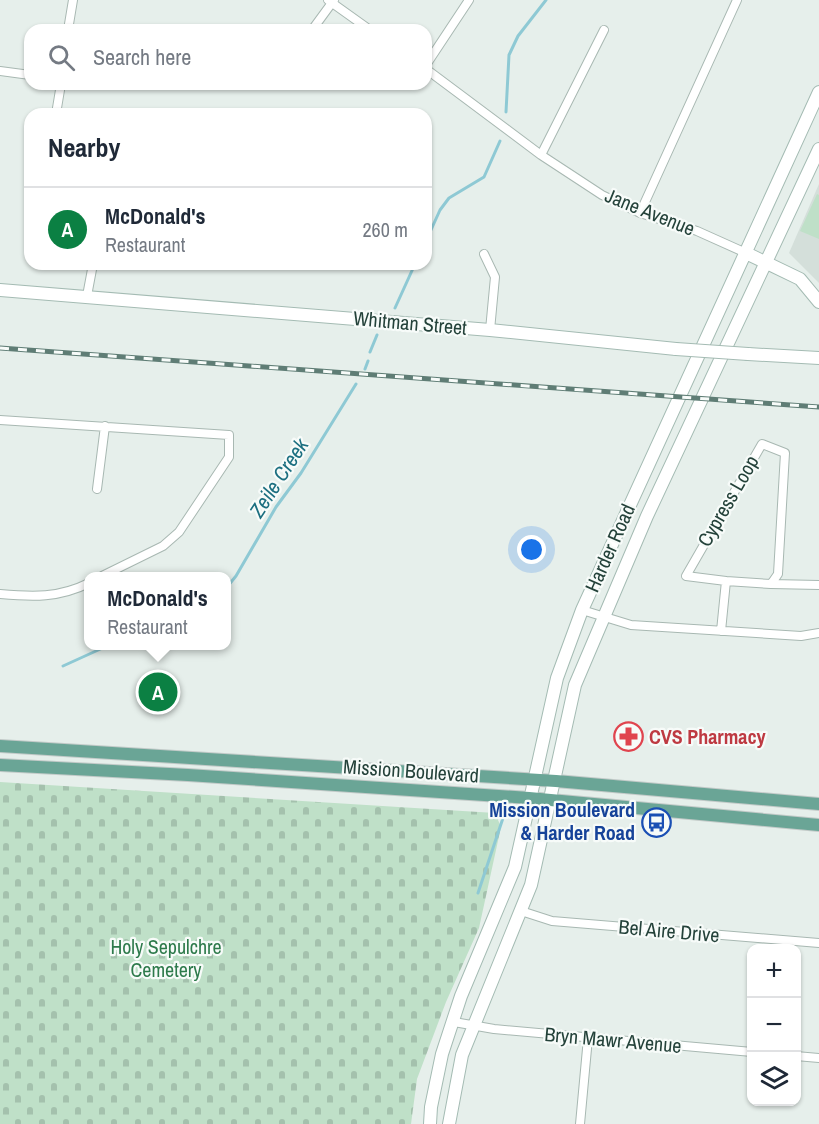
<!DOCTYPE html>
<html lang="en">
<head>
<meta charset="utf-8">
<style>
  :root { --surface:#fff; --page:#f2f2f3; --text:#1f2937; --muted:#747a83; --line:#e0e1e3; --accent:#0b8043 }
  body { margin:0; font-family:"Archivo Narrow",sans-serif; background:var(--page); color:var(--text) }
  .controls { position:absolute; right:18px; bottom:18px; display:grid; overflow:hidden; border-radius:12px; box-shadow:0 2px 4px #0004 }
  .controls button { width:54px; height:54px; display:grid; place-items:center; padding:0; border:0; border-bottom:2px solid var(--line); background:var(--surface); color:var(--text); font:30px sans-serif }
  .you { position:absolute; left:532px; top:550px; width:21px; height:21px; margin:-15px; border:4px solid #fff; border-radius:50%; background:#1a73e8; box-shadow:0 0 0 9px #1a73e833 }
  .badge { display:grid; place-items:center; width:39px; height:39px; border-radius:50%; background:var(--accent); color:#fff; font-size:20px; font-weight:700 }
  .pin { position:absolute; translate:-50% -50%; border:3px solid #fff; box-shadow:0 2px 6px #0006 }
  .popup { position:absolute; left:84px; top:572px; width:147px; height:78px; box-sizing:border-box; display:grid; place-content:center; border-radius:12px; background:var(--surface); filter:drop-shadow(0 2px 4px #0005); font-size:20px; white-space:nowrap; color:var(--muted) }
  .popup b { font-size:22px; color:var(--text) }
  .popup::after { content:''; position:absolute; left:50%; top:100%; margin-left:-12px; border:12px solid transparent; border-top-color:var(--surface) }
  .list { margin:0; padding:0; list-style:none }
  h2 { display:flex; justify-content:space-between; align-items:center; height:78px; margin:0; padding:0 24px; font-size:26px }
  h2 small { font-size:20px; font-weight:400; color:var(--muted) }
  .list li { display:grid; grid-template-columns:39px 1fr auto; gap:18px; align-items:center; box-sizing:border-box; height:84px; padding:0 24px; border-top:2px solid var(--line) }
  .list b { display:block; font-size:22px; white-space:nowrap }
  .list p { margin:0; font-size:20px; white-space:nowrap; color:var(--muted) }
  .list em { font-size:20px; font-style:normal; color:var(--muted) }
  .icon { flex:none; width:33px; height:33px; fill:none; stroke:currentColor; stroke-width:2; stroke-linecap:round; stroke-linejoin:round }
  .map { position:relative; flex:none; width:819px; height:1124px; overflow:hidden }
  .search { position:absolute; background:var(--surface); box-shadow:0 2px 4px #0004; left:24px; top:24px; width:408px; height:66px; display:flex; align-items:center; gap:15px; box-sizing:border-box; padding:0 21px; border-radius:18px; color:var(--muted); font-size:22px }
  .panel { position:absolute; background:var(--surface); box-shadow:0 2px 4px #0004; left:24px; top:108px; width:408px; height:162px; border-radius:18px }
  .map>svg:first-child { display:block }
  .built { fill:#d4dfda }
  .cemetery { fill:url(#cemetery-stones) }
  .park { fill:#bfe0c8 }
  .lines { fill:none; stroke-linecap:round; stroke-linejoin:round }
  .stream { stroke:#8ec9d4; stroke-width:3 }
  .street-casing { stroke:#a8b8b2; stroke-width:10 }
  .secondary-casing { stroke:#a4bbb3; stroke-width:14 }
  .primary-casing { stroke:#c2cac8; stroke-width:14 }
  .street { stroke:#fff; stroke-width:8 }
  .secondary { stroke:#fff; stroke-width:12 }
  .primary { stroke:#6aa596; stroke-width:12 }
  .rail-casing { stroke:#5f7d75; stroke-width:5 }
  .rail { stroke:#f7fbf9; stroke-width:3; stroke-dasharray:9; stroke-linecap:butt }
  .secondary-bridge-casing { stroke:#a4bbb3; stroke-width:14; stroke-linecap:butt }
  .secondary-bridge { stroke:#fff; stroke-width:12 }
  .labels { text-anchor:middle; stroke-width:4.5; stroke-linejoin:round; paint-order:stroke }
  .street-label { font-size:20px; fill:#24423a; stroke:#f7fbf9 }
  .health-label { font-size:20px; font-weight:bold; fill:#be3a42; stroke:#f7fbf9; text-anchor:start }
  .transit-label { font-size:20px; font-weight:bold; fill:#164399; stroke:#f7fbf9; text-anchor:end }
  .park-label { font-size:20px; fill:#2d7a4b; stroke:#f7fbf9 }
  .water-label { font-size:21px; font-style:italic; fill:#1c6f80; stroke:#f7fbf9 }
</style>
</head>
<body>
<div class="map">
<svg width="819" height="1124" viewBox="0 0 819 1124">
  <defs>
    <pattern id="cemetery-stones" width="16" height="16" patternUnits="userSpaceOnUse" patternTransform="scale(1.5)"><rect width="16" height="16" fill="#bfe0c8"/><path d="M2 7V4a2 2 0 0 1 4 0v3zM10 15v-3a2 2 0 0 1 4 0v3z" fill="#a4c1ad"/></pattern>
  </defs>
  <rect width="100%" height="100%" fill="#e6efeb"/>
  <!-- built -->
  <path class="built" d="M819 184V283L789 253Z"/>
  <!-- cemetery -->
  <path class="cemetery" d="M0 782 495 813 501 827 479 928 446 1002 417 1079 411 1124H0Z"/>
  <!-- park -->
  <path class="park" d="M817 194 819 195V239L800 231Z"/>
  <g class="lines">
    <!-- stream -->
    <path class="stream" d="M506 112 509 55 518 36 546 0
      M426 241 440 210 449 198 484 177 500 141
      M395 308 415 264
      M370 352 377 335
      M365 369 368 361
      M227 587 236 576 276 507 301 473 356 384
      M63 666 107 646
      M478 893 503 818"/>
    <defs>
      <path id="street" d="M328 0 370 30
        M68 30 73 0
        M312 30 334 0
        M426 65 469 0
        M426 69 541 155 602 195 640 213 697 231 746 253
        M0 71 30 75
        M56 114 61 84
        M541 155 604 30
        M640 213 737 0
        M484 254 495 277 490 330
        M87 296 93 264
        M0 420 229 435V457L179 532 163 546 102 576
        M97 489 105 426
        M771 584 819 585
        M0 594C33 597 59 598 89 583
        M582 610 631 625 801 636 819 633
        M721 631 726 581 771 584 778 574 785 453 762 444 686 576 726 581
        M521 911 552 921 819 943
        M454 1022 494 1029 752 1052
        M796 1056 819 1058
        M580 1124 588 1038"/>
      <path id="secondary" d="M746 253 800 279 819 302
        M0 290 490 330 676 349
        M748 354 819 358
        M430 1124 431 1107 442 1054 461 996 515 867 557 678 582 610 819 92
        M449 1124 462 1055 531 885 575 685 647 516 819 149"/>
      <path id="primary" d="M0 746 556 781 819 804
        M0 765 188 775 529 798 819 825"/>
    </defs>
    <!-- street casing -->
    <use href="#street" class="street-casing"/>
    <!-- secondary casing -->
    <use href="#secondary" class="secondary-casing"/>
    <!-- primary casing -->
    <use href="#primary" class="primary-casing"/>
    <!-- street -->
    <use href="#street" class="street"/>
    <!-- secondary -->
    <use href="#secondary" class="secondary"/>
    <!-- primary -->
    <use href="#primary" class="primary"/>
    <defs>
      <path id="rail" d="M0 348 819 407"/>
    </defs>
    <!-- rail casing -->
    <use href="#rail" class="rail-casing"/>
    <!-- rail -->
    <use href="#rail" class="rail"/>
    <defs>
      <path id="secondary-bridge" d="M676 349 748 354"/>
    </defs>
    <!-- secondary-bridge casing -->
    <use href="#secondary-bridge" class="secondary-bridge-casing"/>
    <!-- secondary-bridge -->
    <use href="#secondary-bridge" class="secondary-bridge"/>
  </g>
  <!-- icons -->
  <defs>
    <symbol id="pharmacy-ring" viewBox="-11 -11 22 22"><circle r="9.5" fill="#f7fbf9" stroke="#e0444e" stroke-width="1.5"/><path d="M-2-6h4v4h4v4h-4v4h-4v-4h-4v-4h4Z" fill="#e0444e"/></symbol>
    <symbol id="bus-ring" viewBox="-11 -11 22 22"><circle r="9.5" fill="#f7fbf9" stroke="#1a4fb4" stroke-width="1.5"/><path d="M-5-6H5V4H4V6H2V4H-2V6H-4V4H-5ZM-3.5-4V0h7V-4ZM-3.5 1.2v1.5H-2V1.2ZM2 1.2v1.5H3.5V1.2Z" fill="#1a4fb4"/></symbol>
  </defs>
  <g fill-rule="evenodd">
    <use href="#pharmacy-ring" x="612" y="720" width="33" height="33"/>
    <use href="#bus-ring" x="640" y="806" width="33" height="33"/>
  </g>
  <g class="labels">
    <!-- street labels -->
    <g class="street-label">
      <text transform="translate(650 212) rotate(22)" y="7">Jane Avenue</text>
      <text transform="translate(410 323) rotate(5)" y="7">Whitman Street</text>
      <text transform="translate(728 501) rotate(-60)" y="7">Cypress Loop</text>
      <text transform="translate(610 548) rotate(-66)" y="7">Harder Road</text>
      <text transform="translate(411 771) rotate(4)" y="7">Mission Boulevard</text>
      <text transform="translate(669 931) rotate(5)" y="7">Bel Aire Drive</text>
      <text transform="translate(613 1040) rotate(5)" y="7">Bryn Mawr Avenue</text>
    </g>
    <!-- health labels -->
    <g class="health-label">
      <text x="649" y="744">CVS Pharmacy</text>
    </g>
    <!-- transit labels -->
    <g class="transit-label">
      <text x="635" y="817">Mission Boulevard<tspan x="635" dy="23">&amp; Harder Road</tspan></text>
    </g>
    <!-- park labels -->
    <g class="park-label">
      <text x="166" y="954">Holy Sepulchre<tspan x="166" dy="23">Cemetery</tspan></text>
    </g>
    <!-- water labels -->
    <g class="water-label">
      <text transform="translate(279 478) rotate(-57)" y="7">Zeile Creek</text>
    </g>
  </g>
</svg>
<div class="controls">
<button>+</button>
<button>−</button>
<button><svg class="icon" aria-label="layers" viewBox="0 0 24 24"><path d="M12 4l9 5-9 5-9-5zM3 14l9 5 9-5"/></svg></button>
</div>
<div class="you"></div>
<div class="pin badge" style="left:158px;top:692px">A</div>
<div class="popup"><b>McDonald's</b>Restaurant</div>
<div class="search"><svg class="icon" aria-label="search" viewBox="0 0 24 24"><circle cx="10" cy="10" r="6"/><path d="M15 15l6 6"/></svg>Search here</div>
<section class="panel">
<h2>Nearby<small></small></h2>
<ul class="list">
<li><span class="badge">A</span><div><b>McDonald's</b><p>Restaurant</p></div><em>260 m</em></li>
</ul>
</section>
</div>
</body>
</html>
